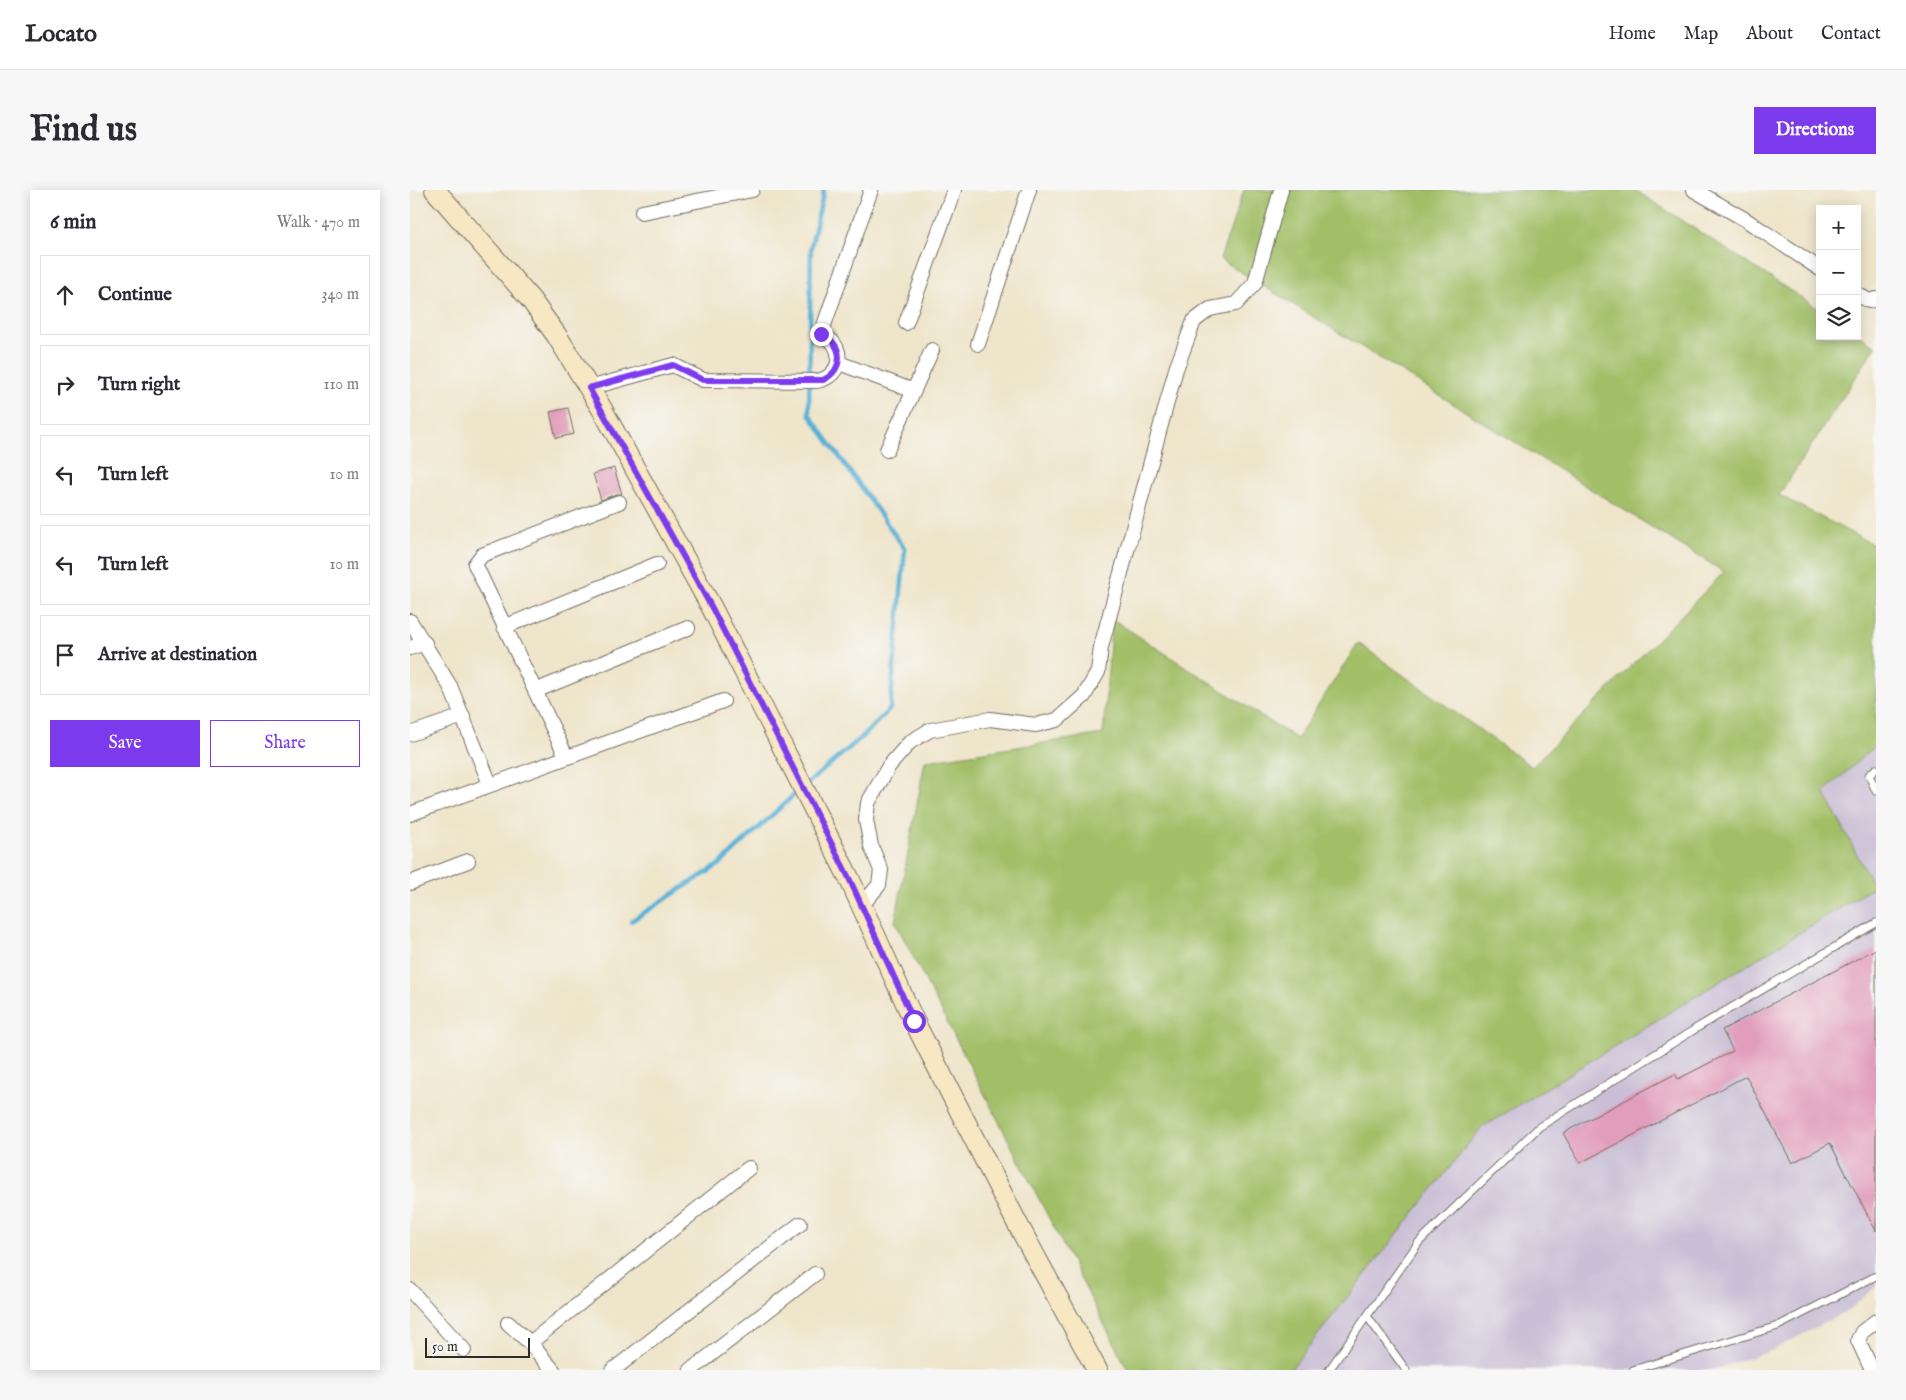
<!DOCTYPE html>
<html lang="en">
<head>
<meta charset="utf-8">
<style>
  :root { --surface:#fff; --page:#f7f7f7; --text:#2b2b33; --muted:#7c7c81; --line:#e1e1e2; --accent:#7c3aed }
  body { margin:0; font-family:"IM FELL English",serif; background:var(--page); color:var(--text) }
  .controls { position:absolute; right:15px; top:15px; display:grid; overflow:hidden; border-radius:0px; box-shadow:0 2px 12px #0003 }
  .controls button { width:45px; height:45px; display:grid; place-items:center; padding:0; border:0; border-bottom:1px solid var(--line); background:var(--surface); color:var(--text); font:25px sans-serif }
  .scale { position:absolute; left:15px; bottom:12px; width:105px; box-sizing:border-box; padding-left:5px; border:2px solid #2b2b2b; border-top:0; font-size:14px; line-height:18px; white-space:nowrap; color:#2b2b2b; -webkit-text-stroke:4px #f6f6f2; paint-order:stroke }
  .stop { position:absolute; width:15px; height:15px; margin:-11px; border:4px solid #7c3aed; border-radius:50%; background:#fff }
  .stop.end { background:#7c3aed; border-color:#fff; box-shadow:0 1px 5px #0008 }
  .list { margin:0; padding:0; list-style:none }
  h2 { display:flex; justify-content:space-between; align-items:center; height:65px; margin:0; padding:0 20px; font-size:21px }
  h2 small { font-size:16px; font-weight:400; color:var(--muted) }
  .list li { display:grid; grid-template-columns:32px 1fr auto; gap:15px; align-items:center; box-sizing:border-box; height:80px; margin:0 10px 10px; padding:0 10px; border:1px solid var(--line); border-radius:0px }
  .list b { display:block; font-size:19px; white-space:nowrap }
  .list em { font-size:16px; font-style:normal; color:var(--muted) }
  .actions { display:flex; gap:10px; padding:15px 20px }
  .actions a { flex:1; padding:11px 0; border:1px solid var(--accent); border-radius:0px; text-align:center; font-size:18px; color:var(--accent) }
  .actions .main { background:var(--accent); color:#fff }
  .icon { flex:none; width:28px; height:28px; fill:none; stroke:currentColor; stroke-width:2; stroke-linecap:round; stroke-linejoin:round }
  .map { position:relative; flex:none; width:1466px; height:1180px; overflow:hidden; border-radius:0px }
  header { display:flex; align-items:center; gap:30px; box-sizing:border-box; height:70px; padding:0 25px; background:var(--surface); border-bottom:1px solid var(--line) }
  header strong { font-size:24px }
  nav { display:flex; gap:28px; margin-inline-start:auto; font-size:18px }
  .intro { display:flex; align-items:center; justify-content:space-between; box-sizing:border-box; height:120px; padding:0 30px }
  h1 { margin:0; font-size:35px }
  .button { padding:12px 22px; border-radius:0px; background:var(--accent); color:#fff; font-size:18px; font-weight:700 }
  main { display:flex; gap:30px; padding:0 30px }
  aside { flex:1; background:var(--surface); border-radius:0px; box-shadow:0 2px 12px #0003 }
  .map>svg:first-child { display:block }
  .industrial { fill:#cabfd6 }
  .green { fill:#a2bf67; stroke:#667549 }
  .lines { fill:none; stroke-linecap:round; stroke-linejoin:round }
  .stream { stroke:#59b1d6; stroke-width:4.5 }
  .building { fill:#e29dbc }
  .lane-casing { stroke:#706c63; stroke-width:9 }
  .street-casing { stroke:#706c63; stroke-width:16 }
  .secondary-casing { stroke:#706c63; stroke-width:22 }
  .lane { stroke:#fff; stroke-width:7 }
  .street { stroke:#fff; stroke-width:14 }
  .secondary { stroke:#f7e8c3; stroke-width:20 }
  .route { stroke:#7c3aed; stroke-width:6 }
</style>
</head>
<body>
<header>
<strong>Locato</strong>
<nav><a>Home</a><a>Map</a><a>About</a><a>Contact</a></nav>
</header>
<div class="intro"><h1>Find us</h1><a class="button">Directions</a></div>
<main>
<aside>
<h2>6 min<small>Walk · 470 m</small></h2>
<ul class="list">
<li><svg class="icon" aria-label="ahead" viewBox="0 0 24 24"><path d="M12 20V5M6 11l6-6 6 6"/></svg><div><b>Continue</b></div><em>340 m</em></li>
<li><svg class="icon" aria-label="right" viewBox="0 0 24 24"><path d="M7 20v-9h11M14 6l5 5-5 5"/></svg><div><b>Turn right</b></div><em>110 m</em></li>
<li><svg class="icon" aria-label="left" viewBox="0 0 24 24"><path d="M17 20v-9H6M10 6l-5 5 5 5"/></svg><div><b>Turn left</b></div><em>10 m</em></li>
<li><svg class="icon" aria-label="left" viewBox="0 0 24 24"><path d="M17 20v-9H6M10 6l-5 5 5 5"/></svg><div><b>Turn left</b></div><em>10 m</em></li>
<li><svg class="icon" aria-label="arrive" viewBox="0 0 24 24"><path d="M6 21V4h12l-3 4 3 4H6"/></svg><div><b>Arrive at destination</b></div></li>
</ul>
<div class="actions"><a class="main">Save</a><a>Share</a></div>
</aside>
<div class="map">
<svg width="1466" height="1180" viewBox="0 0 1466 1180">
  <rect width="100%" height="100%" fill="#f6f6f2"/>
  <filter id="ink" filterUnits="userSpaceOnUse"><feTurbulence type="fractalNoise" baseFrequency=".02" numOctaves="2"/><feDisplacementMap in="SourceGraphic" scale="10" xChannelSelector="R" yChannelSelector="G"/><feConvolveMatrix kernelMatrix="1 2 1 2 8 2 1 2 1" color-interpolation-filters="sRGB"/></filter>
  <filter id="wash" filterUnits="userSpaceOnUse"><feTurbulence type="fractalNoise" baseFrequency=".0096" numOctaves="4" result="noise"/><feDisplacementMap in="SourceGraphic" scale="20" xChannelSelector="R" yChannelSelector="G"/><feGaussianBlur stdDeviation="1.12" result="paint"/><feColorMatrix in="noise" values="0 0 0 0 0 0 0 0 0 0 0 0 0 0 0 0 0 1.4 0 .05"/><feComposite in="paint" operator="in"/></filter>
  <g filter="url(#wash)">
    <rect width="100%" height="100%" fill="#efe5cb"/>
    <!-- industrial -->
    <path class="industrial" d="M1466 555V1096L1439 1120 1361 1161 1302 1180H880L1071 938 1464 697 1414 602Z"/>
    <!-- green -->
    <path class="green" d="M834 0H1225L1410 120V146H1447V144L1466 156 1369 305 1466 356V555L1414 602 1464 697 1071 938 880 1180H718L485 732 515 571 693 544 702 429 887 549 948 453 1122 577 1314 382 810 69Z"/>
    <g class="lines">
      <!-- stream -->
      <path class="stream" d="M397 594 452 547 480 519 495 359 399 224 401 57 414 0
        M221 731 310 674 389 600"/>
    </g>
    <g id="blocks">
      <!-- building -->
      <path class="building" d="M158 218 164 244 146 248 140 222Z
        M204 278 212 304H206L191 310 183 284Z
        M1466 759V1041L1420 953 1382 973 1336 886 1170 973 1153 943 1265 884 1268 889 1323 861 1312 840Z"/>
    </g>
  </g>
  <g filter="url(#ink)">
    <use href="#blocks" fill-opacity="0" stroke="#706c63" stroke-width="1"/>
    <g class="lines">
      <defs>
        <path id="lane" d="M1466 579 1459 585 1466 601
          M957 1126 996 1180
          M919 1180 1009 1052 1129 937 1290 836 1466 733
          M1223 1180 1368 1136 1466 1086"/>
        <path id="street" d="M1284 0 1336 30 1410 79
          M232 22 342 0
          M1447 104 1459 111 1466 109
          M496 133 544 0
          M568 154 619 0
          M429 173 504 201
          M179 198 263 175 293 190 407 191C434 186 436 154 411 144L461 0
          M477 260 522 160
          M0 431 40 496 80 594
          M94 437 247 374
          M0 458 15 453
          M125 501 278 438
          M0 544 53 526
          M156 566 65 374 72 365 209 312
          M0 624 313 511
          M0 693 58 671
          M452 715 469 695 471 680 461 656 456 630 458 613 479 576 500 552 520 540 580 529 626 535 647 530 674 506 688 482 691 457 766 179 784 131 800 119 826 114 845 93 871 0
          M0 1100 54 1160
          M98 1133 120 1153 143 1180
          M120 1153 339 978
          M203 1180 390 1034
          M281 1180 405 1084
          M1462 1180 1448 1150 1452 1142 1466 1131"/>
        <path id="secondary" d="M25 0 121 110 147 146 192 219 302 418 439 688 504 831 606 1031 687 1180"/>
      </defs>
      <!-- lane casing -->
      <use href="#lane" class="lane-casing"/>
      <!-- street casing -->
      <use href="#street" class="street-casing"/>
      <!-- secondary casing -->
      <use href="#secondary" class="secondary-casing"/>
      <!-- lane -->
      <use href="#lane" class="lane"/>
      <!-- street -->
      <use href="#street" class="street"/>
      <!-- secondary -->
      <use href="#secondary" class="secondary"/>
    </g>
  </g>
  <g class="lines" filter="url(#ink)">
    <!-- route -->
    <path class="route" d="M411 144C434 153 435 180 413 190H293L263 175 179 198 302 418 439 688 504 831"/>
  </g>
</svg>
<div class="controls">
<button>+</button>
<button>−</button>
<button><svg class="icon" aria-label="layers" viewBox="0 0 24 24"><path d="M12 4l9 5-9 5-9-5zM3 14l9 5 9-5"/></svg></button>
</div>
<div class="scale">50 m</div>
<div class="stop" style="left:504px;top:831px"></div>
<div class="stop end" style="left:411px;top:144px"></div>
</div>
</main>
</body>
</html>
